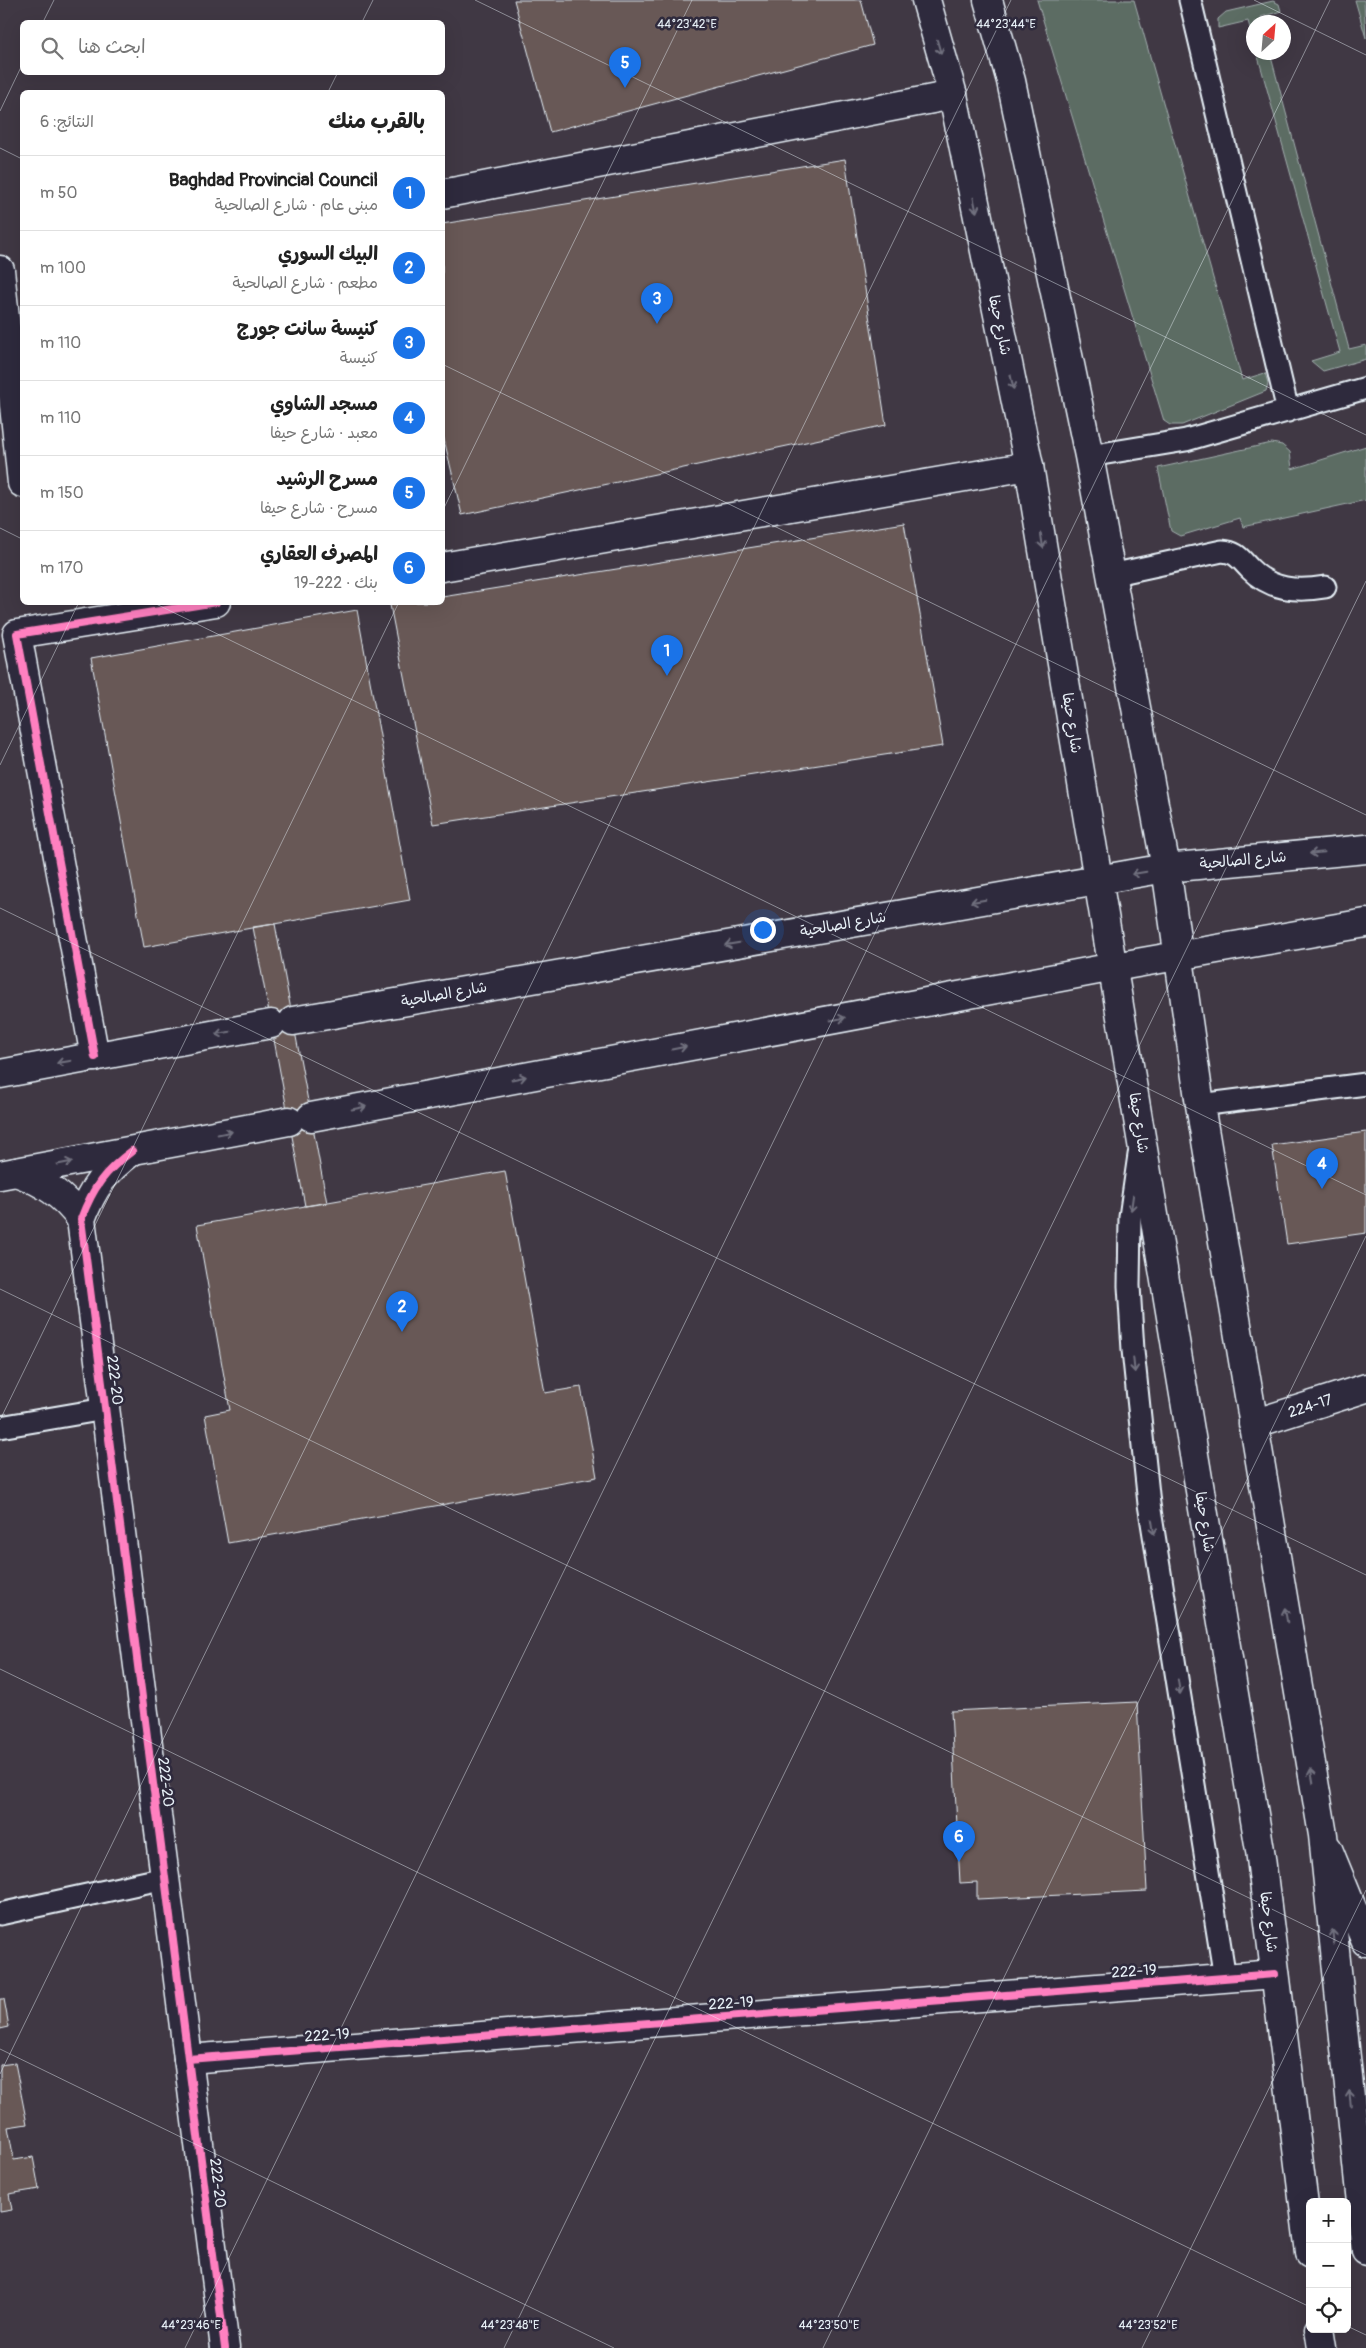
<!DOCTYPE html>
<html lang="ar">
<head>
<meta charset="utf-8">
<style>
  :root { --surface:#fff; --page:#f2f2f2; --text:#222; --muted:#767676; --line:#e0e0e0; --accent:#1a73e8 }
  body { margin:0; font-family:Pangolin,"Playpen Sans Arabic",sans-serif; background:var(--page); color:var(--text); direction:rtl }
  .controls { position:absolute; right:15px; bottom:15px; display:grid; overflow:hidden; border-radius:8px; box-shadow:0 5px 20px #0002 }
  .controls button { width:45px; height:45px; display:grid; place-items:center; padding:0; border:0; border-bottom:1px solid var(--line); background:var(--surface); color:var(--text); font:25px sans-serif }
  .compass { position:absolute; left:1246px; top:15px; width:45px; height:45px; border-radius:50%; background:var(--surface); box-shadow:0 5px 20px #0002; rotate:26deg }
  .you { position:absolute; left:762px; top:929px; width:18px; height:18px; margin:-12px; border:4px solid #fff; border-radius:50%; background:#1a73e8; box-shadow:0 0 0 8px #1a73e833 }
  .badge { display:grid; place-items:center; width:32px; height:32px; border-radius:50%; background:var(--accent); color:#fff; font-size:16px; font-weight:700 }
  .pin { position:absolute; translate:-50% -41px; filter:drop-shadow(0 1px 2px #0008) }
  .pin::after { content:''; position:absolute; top:26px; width:18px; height:15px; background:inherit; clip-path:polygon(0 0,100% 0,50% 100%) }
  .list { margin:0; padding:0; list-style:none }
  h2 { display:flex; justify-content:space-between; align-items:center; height:65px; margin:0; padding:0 20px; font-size:21px }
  h2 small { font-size:16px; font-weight:400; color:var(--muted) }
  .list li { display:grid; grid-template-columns:32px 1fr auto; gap:15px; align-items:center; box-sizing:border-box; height:75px; padding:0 20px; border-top:1px solid var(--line) }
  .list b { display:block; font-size:19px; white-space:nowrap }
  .list p { margin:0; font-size:16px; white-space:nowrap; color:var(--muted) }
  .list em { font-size:16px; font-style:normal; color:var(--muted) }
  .icon { flex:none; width:28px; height:28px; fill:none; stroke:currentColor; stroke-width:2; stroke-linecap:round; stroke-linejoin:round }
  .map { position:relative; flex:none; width:1366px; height:2348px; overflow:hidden; direction:ltr }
  .search { position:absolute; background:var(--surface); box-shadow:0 5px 20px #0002; left:20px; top:20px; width:425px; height:55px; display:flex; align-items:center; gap:12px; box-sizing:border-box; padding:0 18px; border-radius:8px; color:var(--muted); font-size:19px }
  .panel { position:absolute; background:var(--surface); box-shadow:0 5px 20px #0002; left:20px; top:90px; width:425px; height:515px; border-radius:8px; direction:rtl }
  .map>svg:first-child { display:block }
  .green { fill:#5b6c63; stroke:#a2aeae }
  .building { fill:#675956; stroke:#e8f1f8 }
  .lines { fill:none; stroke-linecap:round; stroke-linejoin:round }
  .lane-casing { stroke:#e8f1f8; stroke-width:25 }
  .street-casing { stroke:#e8f1f8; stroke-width:31 }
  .secondary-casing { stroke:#e8f1f8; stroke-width:31 }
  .lane { stroke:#2f2a3d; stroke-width:21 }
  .street { stroke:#2f2a3d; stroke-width:28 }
  .secondary { stroke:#2f2a3d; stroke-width:28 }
  .cycleway-casing { stroke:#2f2a3d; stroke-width:11 }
  .cycleway { stroke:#ff80c0; stroke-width:8 }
  .oneway { stroke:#70707e }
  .ticks { fill:none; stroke:#e8f1f8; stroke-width:1; stroke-opacity:0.45 }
  .labels { text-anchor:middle; stroke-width:5; stroke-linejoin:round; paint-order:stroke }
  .street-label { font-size:15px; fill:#e8f1f8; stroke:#2f2a3d }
  .ticks-label { font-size:12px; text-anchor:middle; fill:#e8f1f8; stroke:#2f2a3d; stroke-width:5; stroke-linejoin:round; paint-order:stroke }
</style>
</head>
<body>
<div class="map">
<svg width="1366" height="2348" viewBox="0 0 1366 2348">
  <rect width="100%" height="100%" fill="#403844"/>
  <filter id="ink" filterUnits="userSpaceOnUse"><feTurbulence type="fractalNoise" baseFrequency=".02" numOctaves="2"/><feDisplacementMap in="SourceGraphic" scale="10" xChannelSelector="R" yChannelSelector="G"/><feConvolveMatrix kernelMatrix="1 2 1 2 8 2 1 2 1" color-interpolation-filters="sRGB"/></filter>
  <g filter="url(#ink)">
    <!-- green -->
    <path class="green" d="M1037 0H1134L1242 380 1265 373 1268 383 1266 391 1182 425H1170L1164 421Z
      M1355 0H1364L1366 38Z
      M1273 1 1279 4 1281 11 1261 17 1262 22H1254L1253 39 1248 21 1218 28V19L1226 12Z
      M1257 53H1270L1349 349 1366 345V359L1323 371 1311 361 1340 352Z
      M1272 443 1282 445 1290 452 1292 469 1366 446V500L1243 527 1240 518 1180 536 1171 531 1158 468Z"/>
    <!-- building -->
    <path class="building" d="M514 0H861L873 45 550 132Z
      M845 159 886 425 462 515 442 431V224Z
      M904 523 943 746 433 824 390 605 406 602H442V597Z
      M357 610 410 900 144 947 91 658Z
      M275 924 327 1203 305 1206 253 927Z
      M1366 1132V1233L1287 1244 1272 1145Z
      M505 1171 545 1393 581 1387 597 1477 228 1543 205 1415 230 1410 197 1225Z
      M1137 1702 1147 1891 977 1899V1882L960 1883 951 1711Z
      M0 1999H4L9 2027 0 2029Z
      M15 2063 27 2124 8 2127 14 2160 33 2157 39 2189 9 2194 12 2210 0 2212V2065Z"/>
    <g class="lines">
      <defs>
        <path id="lane" d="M1190 0 1288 411
          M1089 456 1186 440 1366 388
          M1111 575 1222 551C1237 552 1240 559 1250 569 1271 590 1297 592 1325 587
          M1200 1105 1366 1084
          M1139 1155 1130 1217 1129 1286 1133 1350 1149 1504 1225 1978
          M0 1427 105 1409
          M0 1914 165 1878"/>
        <g id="street">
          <path d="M442 194 953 95"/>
          <path d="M0 270 22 483"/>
          <path d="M442 567 1029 466"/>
          <path d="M95 1057 17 634 216 602"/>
          <path d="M132 1151C105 1171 93 1187 81 1219L225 2348"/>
          <path d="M16 1172C44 1182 63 1195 81 1219"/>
          <path id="s1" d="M1253 1424 1366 1388"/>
          <path d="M1328 1849 1366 1942"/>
          <path d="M188 2059 1275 1974"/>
        </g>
        <path id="secondary" d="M926 0 953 95 1029 466 1260 1850 1310 2253
          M988 0 1011 81 1089 456 1166 868 1200 1105 1323 1835 1366 2251
          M293 1021 1166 868 1366 849
          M0 1074 271 1024
          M311 1117 1114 967 1366 923
          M0 1175 289 1121
          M1319 2329 1322 2348"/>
      </defs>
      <!-- lane casing -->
      <use href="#lane" class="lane-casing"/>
      <!-- street casing -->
      <use href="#street" class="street-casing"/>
      <!-- secondary casing -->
      <use href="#secondary" class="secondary-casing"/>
      <!-- lane -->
      <use href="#lane" class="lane"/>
      <!-- street -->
      <use href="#street" class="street"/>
      <!-- secondary -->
      <use href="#secondary" class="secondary"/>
      <defs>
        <path id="cycleway" d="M95 1057 17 634 216 602
          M132 1151C105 1171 93 1187 81 1219L225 2348
          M188 2059 1275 1974"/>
      </defs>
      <!-- cycleway casing -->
      <use href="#cycleway" class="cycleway-casing"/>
      <!-- cycleway -->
      <use href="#cycleway" class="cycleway"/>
    </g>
    <!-- one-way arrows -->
    <defs><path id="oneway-shaft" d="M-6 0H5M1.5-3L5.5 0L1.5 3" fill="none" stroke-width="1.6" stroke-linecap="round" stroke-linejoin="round" transform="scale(1.25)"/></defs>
    <g class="oneway">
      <use href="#oneway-shaft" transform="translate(939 47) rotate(74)"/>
      <use href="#oneway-shaft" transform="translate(975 205) rotate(78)"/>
      <use href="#oneway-shaft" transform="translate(1012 382) rotate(78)"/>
      <use href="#oneway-shaft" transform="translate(1042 541) rotate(81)"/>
      <use href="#oneway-shaft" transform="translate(1317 853) rotate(175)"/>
      <use href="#oneway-shaft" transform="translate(1139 873) rotate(170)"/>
      <use href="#oneway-shaft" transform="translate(978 901) rotate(170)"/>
      <use href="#oneway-shaft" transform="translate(732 944) rotate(170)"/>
      <use href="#oneway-shaft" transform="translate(838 1019) rotate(-11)"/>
      <use href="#oneway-shaft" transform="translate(223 1033) rotate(170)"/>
      <use href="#oneway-shaft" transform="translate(679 1048) rotate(-11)"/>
      <use href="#oneway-shaft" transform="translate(64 1062) rotate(170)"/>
      <use href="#oneway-shaft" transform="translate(519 1078) rotate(-11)"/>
      <use href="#oneway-shaft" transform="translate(359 1108) rotate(-11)"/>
      <use href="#oneway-shaft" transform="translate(225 1133) rotate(-11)"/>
      <use href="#oneway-shaft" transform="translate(65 1163) rotate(-11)"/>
      <use href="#oneway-shaft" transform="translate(1132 1203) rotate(98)"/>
      <use href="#oneway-shaft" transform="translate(1134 1365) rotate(84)"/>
      <use href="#oneway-shaft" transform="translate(1153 1527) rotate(81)"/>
      <use href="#oneway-shaft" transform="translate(1286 1615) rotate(-100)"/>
      <use href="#oneway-shaft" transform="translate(1179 1687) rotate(81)"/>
      <use href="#oneway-shaft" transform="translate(1312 1776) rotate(-100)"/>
      <use href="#oneway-shaft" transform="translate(1333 1937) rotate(-96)"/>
      <use href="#oneway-shaft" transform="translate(1350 2098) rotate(-96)"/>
    </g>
  </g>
  <!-- ticks -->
  <path class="ticks" d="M475 0 1366 435M1254 0 1366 55M43 22 54 0M362 22 373 0M328 92 338 72M0 111 22 65M0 148 22 159M442 364 1366 815M442 512 692 0M0 528 22 539M152 602 1366 1195M0 765 79 602M0 908 1366 1575M0 1289 1366 1955M0 1420 399 602M0 1669 1310 2307M0 2049 614 2348M0 2074 1011 0M1347 2326 1366 2335M185 2348 1330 0M504 2348 1366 581M823 2348 1366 1236M1142 2348 1366 1890"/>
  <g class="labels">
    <!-- street labels -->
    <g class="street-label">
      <text transform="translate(1000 325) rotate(78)" y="5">شارع حيفا</text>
      <text transform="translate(1072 723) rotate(81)" y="5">شارع حيفا</text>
      <text transform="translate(1243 860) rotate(-5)" y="5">شارع الصالحية</text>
      <text transform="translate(843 924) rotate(-10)" y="5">شارع الصالحية</text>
      <text transform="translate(444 994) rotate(-10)" y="5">شارع الصالحية</text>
      <text transform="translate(1139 1123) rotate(81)" y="5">شارع حيفا</text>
      <text transform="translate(115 1380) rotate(83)" y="5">222-20</text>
      <text dy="5" stroke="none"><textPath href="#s1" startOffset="60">224-17</textPath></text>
      <text transform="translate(1205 1522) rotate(81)" y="5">شارع حيفا</text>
      <text transform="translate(166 1782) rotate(83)" y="5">222-20</text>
      <text transform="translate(1269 1922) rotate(83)" y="5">شارع حيفا</text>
      <text transform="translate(1134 1971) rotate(-4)" y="5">222-19</text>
      <text transform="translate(731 2003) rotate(-4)" y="5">222-19</text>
      <text transform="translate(327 2035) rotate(-4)" y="5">222-19</text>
      <text transform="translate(218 2183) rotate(83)" y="5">222-20</text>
    </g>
  </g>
  <g class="ticks-label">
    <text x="687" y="28">44°23'42"E</text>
    <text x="1006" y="28">44°23'44"E</text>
    <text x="191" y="2329">44°23'46"E</text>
    <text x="510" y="2329">44°23'48"E</text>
    <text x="829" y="2329">44°23'50"E</text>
    <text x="1148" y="2329">44°23'52"E</text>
  </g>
</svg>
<div class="controls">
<button>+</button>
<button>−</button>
<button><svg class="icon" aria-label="locate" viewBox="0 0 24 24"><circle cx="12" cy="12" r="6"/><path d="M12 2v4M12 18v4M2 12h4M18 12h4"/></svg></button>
</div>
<svg class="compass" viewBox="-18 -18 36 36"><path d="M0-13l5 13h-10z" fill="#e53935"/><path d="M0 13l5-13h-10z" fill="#767676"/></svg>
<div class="you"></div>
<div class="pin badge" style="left:667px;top:676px">1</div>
<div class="pin badge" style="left:402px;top:1332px">2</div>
<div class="pin badge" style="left:657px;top:324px">3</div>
<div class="pin badge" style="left:1322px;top:1189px">4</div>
<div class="pin badge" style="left:625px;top:88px">5</div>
<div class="pin badge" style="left:959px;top:1862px">6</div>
<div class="search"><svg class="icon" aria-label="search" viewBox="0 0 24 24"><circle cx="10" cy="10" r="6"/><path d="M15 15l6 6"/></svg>ابحث هنا</div>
<section class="panel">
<h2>بالقرب منك<small>النتائج: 6</small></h2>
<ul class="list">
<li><span class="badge">1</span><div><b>Baghdad Provincial Council</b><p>مبنى عام · شارع الصالحية</p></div><em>50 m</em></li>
<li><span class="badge">2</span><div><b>البيك السوري</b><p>مطعم · شارع الصالحية</p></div><em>100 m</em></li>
<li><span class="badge">3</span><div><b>كنيسة سانت جورج</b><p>كنيسة</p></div><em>110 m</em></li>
<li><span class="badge">4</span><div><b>مسجد الشاوي</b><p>معبد · شارع حيفا</p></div><em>110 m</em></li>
<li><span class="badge">5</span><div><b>مسرح الرشيد</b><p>مسرح · شارع حيفا</p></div><em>150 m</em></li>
<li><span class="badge">6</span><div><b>المصرف العقاري</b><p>بنك · 222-19</p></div><em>170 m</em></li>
</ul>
</section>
</div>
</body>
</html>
